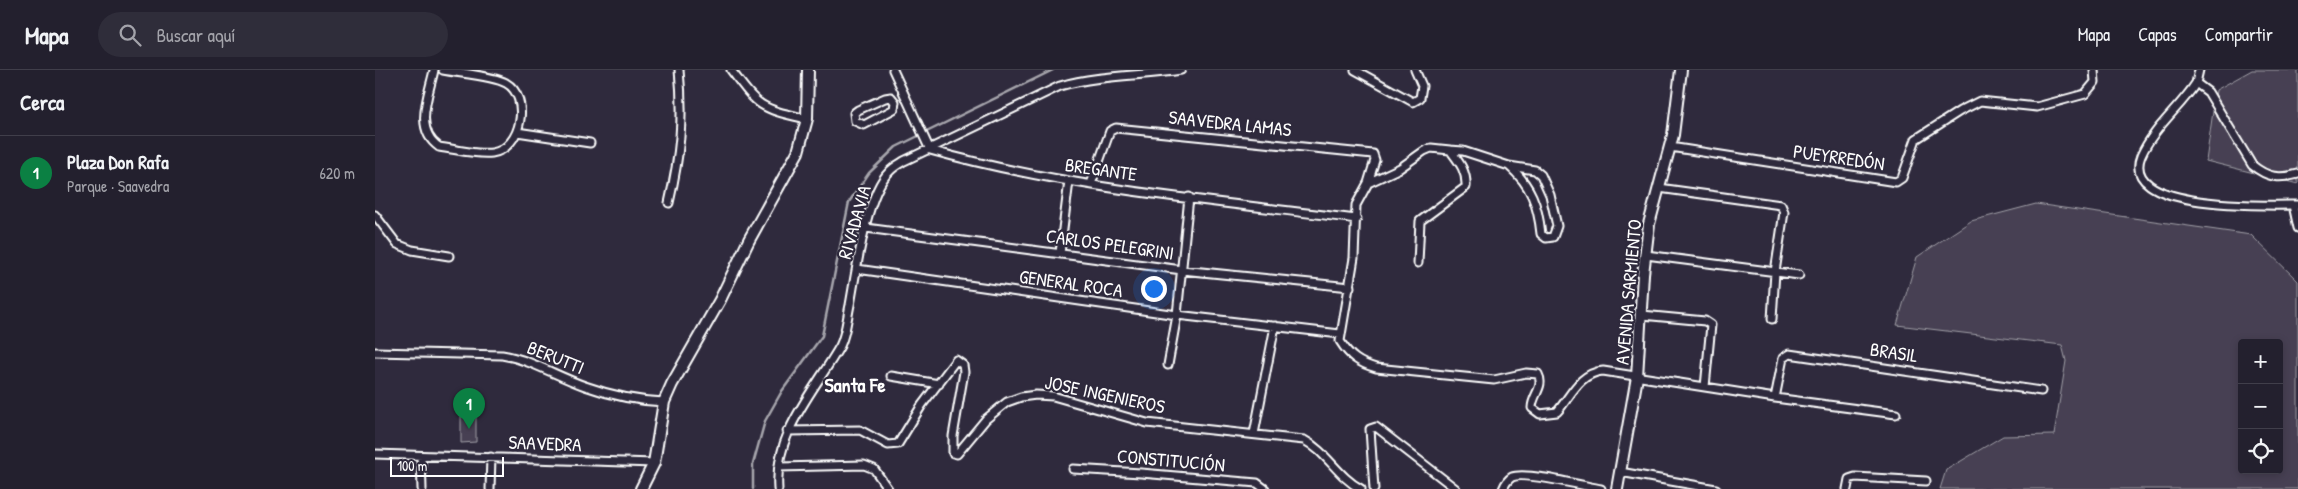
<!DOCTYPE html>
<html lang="es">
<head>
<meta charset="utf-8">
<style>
  :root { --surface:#23202e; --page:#2f2d3a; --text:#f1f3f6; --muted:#a3a3aa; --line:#403e4a; --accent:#0b8043 }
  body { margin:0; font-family:"Patrick Hand",sans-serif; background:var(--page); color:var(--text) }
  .controls { position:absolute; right:15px; bottom:15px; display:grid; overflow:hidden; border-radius:5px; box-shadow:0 2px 8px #0003 }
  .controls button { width:45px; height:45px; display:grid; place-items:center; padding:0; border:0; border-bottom:1px solid var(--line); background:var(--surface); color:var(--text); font:25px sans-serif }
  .scale { position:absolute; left:15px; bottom:12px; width:114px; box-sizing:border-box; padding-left:5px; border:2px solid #fff; border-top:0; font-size:14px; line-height:18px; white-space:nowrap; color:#fff; -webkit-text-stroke:4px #2f2a3d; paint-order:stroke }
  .you { position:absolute; left:778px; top:218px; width:18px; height:18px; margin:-12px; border:4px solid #fff; border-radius:50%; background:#1a73e8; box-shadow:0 0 0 8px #1a73e833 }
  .badge { display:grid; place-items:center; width:32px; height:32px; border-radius:50%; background:var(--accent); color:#fff; font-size:16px; font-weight:700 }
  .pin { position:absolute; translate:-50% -41px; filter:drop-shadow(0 1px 2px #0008) }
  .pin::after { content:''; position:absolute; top:26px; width:18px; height:15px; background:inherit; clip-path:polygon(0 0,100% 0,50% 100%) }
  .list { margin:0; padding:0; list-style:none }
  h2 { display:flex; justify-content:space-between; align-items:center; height:65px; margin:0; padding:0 20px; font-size:21px }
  h2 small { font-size:16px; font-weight:400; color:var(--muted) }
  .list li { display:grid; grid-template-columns:32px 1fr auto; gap:15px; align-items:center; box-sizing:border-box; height:75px; padding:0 20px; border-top:1px solid var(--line) }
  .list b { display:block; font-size:19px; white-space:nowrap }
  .list p { margin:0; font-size:16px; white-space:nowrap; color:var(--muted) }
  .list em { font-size:16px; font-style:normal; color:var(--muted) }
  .icon { flex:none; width:28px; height:28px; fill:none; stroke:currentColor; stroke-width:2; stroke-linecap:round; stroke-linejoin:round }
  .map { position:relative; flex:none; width:1923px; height:419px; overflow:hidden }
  header { display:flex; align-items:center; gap:30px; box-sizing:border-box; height:70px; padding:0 25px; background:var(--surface); border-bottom:1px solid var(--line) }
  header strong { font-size:24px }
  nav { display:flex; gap:28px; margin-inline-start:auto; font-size:18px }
  .search { width:350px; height:45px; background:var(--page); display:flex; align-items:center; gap:12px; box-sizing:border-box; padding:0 18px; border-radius:28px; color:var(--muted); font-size:19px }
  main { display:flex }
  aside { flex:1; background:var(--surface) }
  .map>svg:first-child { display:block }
  .green { fill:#464152; stroke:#a2a0a8; fill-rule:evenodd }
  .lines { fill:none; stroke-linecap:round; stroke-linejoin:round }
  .stream { stroke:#a7a6ad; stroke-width:2.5 }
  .street-casing { stroke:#fff; stroke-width:11 }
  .secondary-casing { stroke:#fff; stroke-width:14 }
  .street { stroke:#2f2a3d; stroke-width:7 }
  .secondary { stroke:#2f2a3d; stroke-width:10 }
  .labels { text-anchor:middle; stroke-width:4.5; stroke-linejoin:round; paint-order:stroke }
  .street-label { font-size:19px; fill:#fff; stroke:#2f2a3d }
  .neighbourhood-label { font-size:20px; font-weight:bold; fill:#fff; stroke:#2f2a3d }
</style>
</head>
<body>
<header>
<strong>Mapa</strong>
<div class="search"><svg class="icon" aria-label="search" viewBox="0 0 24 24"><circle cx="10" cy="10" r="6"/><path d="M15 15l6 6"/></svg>Buscar aquí</div>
<nav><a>Mapa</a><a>Capas</a><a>Compartir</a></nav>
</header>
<main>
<aside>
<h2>Cerca<small></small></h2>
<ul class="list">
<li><span class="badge">1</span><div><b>Plaza Don Rafa</b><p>Parque · Saavedra</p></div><em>620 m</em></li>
</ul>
</aside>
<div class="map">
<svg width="1923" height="419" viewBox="0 0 1923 419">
  <rect width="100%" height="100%" fill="#2f2a3d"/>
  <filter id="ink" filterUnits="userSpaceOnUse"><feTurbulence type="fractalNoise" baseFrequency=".02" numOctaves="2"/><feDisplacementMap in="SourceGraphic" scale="10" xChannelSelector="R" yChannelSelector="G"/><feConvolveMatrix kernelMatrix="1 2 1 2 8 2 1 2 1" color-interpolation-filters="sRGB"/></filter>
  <g filter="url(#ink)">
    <!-- green -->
    <path class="green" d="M1877 0H1923V114L1831 91 1841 20Z
      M1661 134 1876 165 1923 211V419H1565L1571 400 1628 366 1679 365 1691 291 1687 275 1522 255 1542 187 1596 151ZM1867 273H1904V400H1867Z
      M86 346H101V372L86 373Z"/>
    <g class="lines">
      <!-- stream -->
      <path class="stream" d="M378 419V394L390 351 407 321 447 266 474 132 494 103 521 77 678 0"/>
      <defs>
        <path id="street" d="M59 0C54 25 38 59 64 77 80 79 101 85 117 83 147 79 156 27 131 13 120 6 83 3 68 0
          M356 0C385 39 385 38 432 49
          M518 0 555 80C693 119 839 131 982 149
          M980 0 1038 32 1045 28 1047 16 1040 0
          M1824 0 1821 13 1833 22 1877 95C1893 108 1904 109 1923 104
          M1821 13C1805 38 1778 58 1766 86 1744 141 1894 135 1923 135
          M516 27 520 32 519 39 489 55 480 51 479 43 483 40 510 28Z
          M142 62 215 73
          M1295 77 1521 112 1527 108 1541 69 1585 41 1605 31 1662 37 1710 24 1720 12 1719 0
          M1075 80 1088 81 1134 96 1160 100 1166 105 1175 125 1182 156 1178 167 1171 168 1166 164C1163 135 1156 115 1134 96
          M716 114 735 61 741 58 998 84 1000 90 993 113
          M1284 118 1406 135 1409 142 1400 202 1397 249
          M294 133C305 85 309 49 304 0
          M1918 135 1923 158
          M0 145 22 174 37 180 74 186
          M491 158 807 200 975 217
          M685 183 694 111
          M1271 185 1424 205
          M1043 193 1045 151 1091 117C1092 101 1084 92 1075 80L1056 78 1049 81 1025 98 993 113 981 135 979 188 965 271C975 287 984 293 1001 298L1119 310 1151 303 1163 304C1170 317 1157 325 1157 338L1165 344 1182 342C1196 326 1204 303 1228 301L1400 328 1408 288 1414 284 1666 321
          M482 199 802 245 965 264
          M1267 245 1330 251 1336 255 1330 317
          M0 282 127 285C157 290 181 306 210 316 235 325 263 331 289 332
          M793 295 802 245 814 127
          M516 306 564 314
          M1400 328 1521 344
          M412 361 485 360 513 375 523 374 547 335 581 290 588 295 589 302 578 366V383L582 384 611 349 632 332 646 327 661 325 678 326 772 353 929 370C951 381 963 407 986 419
          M879 364 900 256
          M0 384 279 393
          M46 386 47 419
          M404 397 489 395 499 399 513 419
          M698 399 766 403 882 413 890 419
          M1245 402 1341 419
          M115 419 116 387
          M403 419C399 362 439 322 465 276 471 264 472 248 475 235 481 203 491 124 514 102 518 97 524 94 529 91L685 16C724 5 766 6 806 0
          M999 419 995 359 1001 357 1081 419
          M1128 419C1130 414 1132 410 1137 407 1150 401 1209 416 1226 419
          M1472 419 1474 409 1480 407 1551 411"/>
        <path id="secondary" d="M266 419 279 393 289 332 297 314 345 230 374 170 423 82 432 49 433 0
          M1242 419 1262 307 1268 204 1274 154 1298 65 1306 0"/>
      </defs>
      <!-- street casing -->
      <use href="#street" class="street-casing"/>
      <!-- secondary casing -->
      <use href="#secondary" class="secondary-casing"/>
      <!-- street -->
      <use href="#street" class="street"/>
      <!-- secondary -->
      <use href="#secondary" class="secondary"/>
    </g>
  </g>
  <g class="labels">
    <!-- street labels -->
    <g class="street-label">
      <text transform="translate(855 53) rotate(6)" y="7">SAAVEDRA LAMAS</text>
      <text transform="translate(1464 87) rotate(8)" y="7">PUEYRREDÓN</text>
      <text transform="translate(726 99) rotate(8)" y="7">BREGANTE</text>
      <text transform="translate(479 152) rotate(-74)" y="7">RIVADAVIA</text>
      <text transform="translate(735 174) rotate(8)" y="7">CARLOS PELEGRINI</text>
      <text transform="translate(696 213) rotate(8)" y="7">GENERAL ROCA</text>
      <text transform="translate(1253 222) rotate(-85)" y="7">AVENIDA SARMIENTO</text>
      <text transform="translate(1519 282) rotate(8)" y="7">BRASIL</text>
      <text transform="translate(181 287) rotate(22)" y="7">BERUTTI</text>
      <text transform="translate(730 324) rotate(12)" y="7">JOSE INGENIEROS</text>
      <text transform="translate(170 373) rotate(2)" y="7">SAAVEDRA</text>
      <text transform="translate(796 390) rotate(5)" y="7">CONSTITUCIÓN</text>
    </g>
    <!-- neighbourhood labels -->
    <g class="neighbourhood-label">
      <text x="480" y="322">Santa Fe</text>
    </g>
  </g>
</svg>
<div class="controls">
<button>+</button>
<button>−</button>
<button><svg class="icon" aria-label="locate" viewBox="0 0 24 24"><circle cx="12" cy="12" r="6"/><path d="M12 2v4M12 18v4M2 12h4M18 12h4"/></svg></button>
</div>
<div class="scale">100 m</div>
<div class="you"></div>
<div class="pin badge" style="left:94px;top:359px">1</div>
</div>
</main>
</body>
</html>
